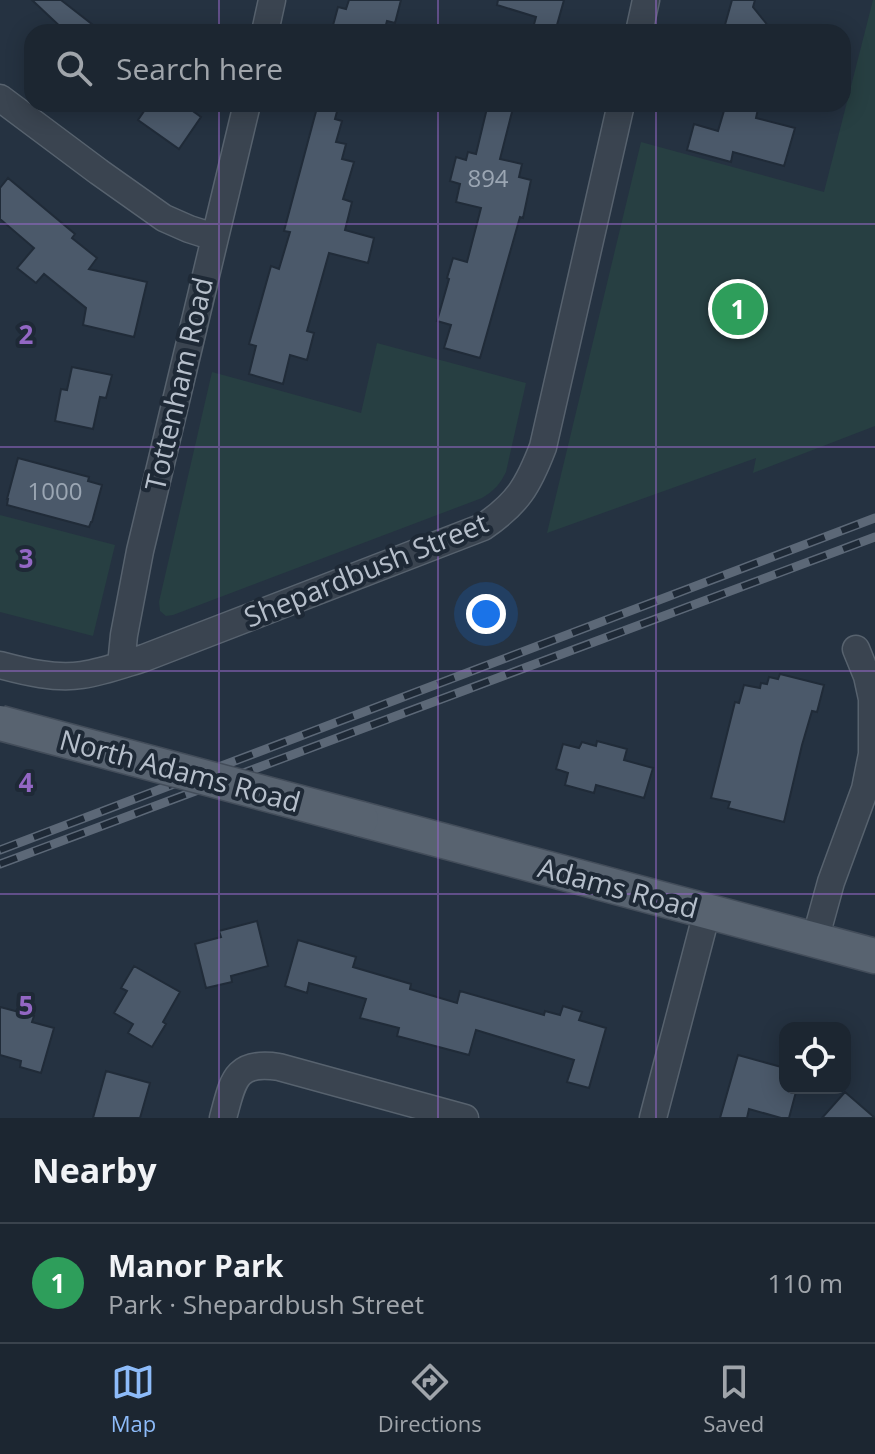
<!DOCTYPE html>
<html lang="en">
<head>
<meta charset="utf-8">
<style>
  :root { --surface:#1c2631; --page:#252e39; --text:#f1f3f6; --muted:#a0a5ab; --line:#3a434d; --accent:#8dbbf9 }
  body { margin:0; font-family:"Open Sans",sans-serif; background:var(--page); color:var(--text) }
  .controls { position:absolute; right:24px; bottom:24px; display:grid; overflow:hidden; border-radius:16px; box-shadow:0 4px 20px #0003 }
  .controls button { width:72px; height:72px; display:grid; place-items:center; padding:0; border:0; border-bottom:2px solid var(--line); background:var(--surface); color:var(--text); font:40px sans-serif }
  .you { position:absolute; left:486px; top:614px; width:28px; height:28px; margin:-20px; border:6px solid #fff; border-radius:50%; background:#1a73e8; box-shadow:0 0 0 12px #1a73e833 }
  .badge { display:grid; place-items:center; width:52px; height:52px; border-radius:50%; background:var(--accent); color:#fff; font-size:26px; font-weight:700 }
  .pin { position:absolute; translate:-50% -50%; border:4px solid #fff; box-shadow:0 2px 8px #0006 }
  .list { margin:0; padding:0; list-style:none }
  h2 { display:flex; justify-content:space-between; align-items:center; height:104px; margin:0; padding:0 32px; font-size:34px }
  h2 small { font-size:26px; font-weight:400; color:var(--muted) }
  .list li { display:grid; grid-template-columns:52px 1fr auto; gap:24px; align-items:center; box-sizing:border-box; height:120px; padding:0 32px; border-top:2px solid var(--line) }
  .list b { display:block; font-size:30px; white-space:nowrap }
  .list p { margin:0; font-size:26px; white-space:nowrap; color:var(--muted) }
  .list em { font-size:26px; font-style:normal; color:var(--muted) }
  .icon { flex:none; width:44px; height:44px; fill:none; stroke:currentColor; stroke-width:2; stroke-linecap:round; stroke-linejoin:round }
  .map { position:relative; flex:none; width:875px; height:1118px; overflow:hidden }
  .search { position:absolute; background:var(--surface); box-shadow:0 4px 20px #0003; left:24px; right:24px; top:24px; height:88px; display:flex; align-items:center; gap:20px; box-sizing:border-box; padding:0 28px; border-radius:24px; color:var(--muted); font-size:30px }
  .sheet { height:224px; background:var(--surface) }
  nav { display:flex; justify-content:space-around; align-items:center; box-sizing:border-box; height:112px; border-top:2px solid var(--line); background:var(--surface); font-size:22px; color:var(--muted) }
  nav a { display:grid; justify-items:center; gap:4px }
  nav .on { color:var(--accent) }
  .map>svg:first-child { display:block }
  .green { fill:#273f42 }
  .building { fill:#4b596a; stroke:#202b38; stroke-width:2 }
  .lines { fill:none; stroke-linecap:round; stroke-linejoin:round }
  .minor-casing { stroke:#57626e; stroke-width:29 }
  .major-casing { stroke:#434d5a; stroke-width:37 }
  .minor { stroke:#3a4450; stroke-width:26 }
  .major { stroke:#586370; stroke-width:34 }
  .rail-casing { stroke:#5c6877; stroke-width:9 }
  .rail { stroke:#1e2936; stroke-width:6; stroke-dasharray:18; stroke-linecap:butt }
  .major-bridge-casing { stroke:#434d5a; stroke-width:37; stroke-linecap:butt }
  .major-bridge { stroke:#586370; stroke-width:34 }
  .grid { fill:none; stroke:#9367c4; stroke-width:2; stroke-opacity:0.55 }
  .labels { text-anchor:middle; stroke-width:8; stroke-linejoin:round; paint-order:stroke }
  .number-label { font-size:24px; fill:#9ba6b3 }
  .street-label { font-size:28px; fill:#b6bfcb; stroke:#1e2936 }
  .grid-label { font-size:26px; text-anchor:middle; font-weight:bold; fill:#9367c4; stroke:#1e2936; stroke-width:8; stroke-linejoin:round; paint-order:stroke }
</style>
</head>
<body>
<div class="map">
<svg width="875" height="1118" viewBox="0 0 875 1118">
  <rect width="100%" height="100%" fill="#253241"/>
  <!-- green -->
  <path class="green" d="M873 0H875V426L753 473 756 458 547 533 641 142 824 192Z
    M377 343 526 383 506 472C500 484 494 491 482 498L173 615 166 616 160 611 159 602 212 372 361 413Z
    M0 515 115 545 93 636 0 612Z"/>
  <!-- building -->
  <path class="building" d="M32 0H61L102 32H66Z
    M349 0H401L395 23 387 21 384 32H343L332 29 338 7 346 9Z
    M498 0H564L555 32H532L536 17 497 5Z
    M732 0H755L753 7 773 32H723Z
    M149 104H183L201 117 179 149 138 120Z
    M318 104H339L335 119 342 121 336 142 346 144 342 159 354 162 343 199 352 202 345 230 374 238 368 263 329 253 307 331 314 333 307 360 290 355 283 384 249 374 256 346 249 344 271 266 279 269 290 232 284 231Z
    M488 104H514L500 159 522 164 519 177 531 180 523 218 520 217 480 358 444 348 451 325 437 321 449 279 447 278 453 258 467 262 481 208 456 202 460 184 450 181 456 157 466 160 468 152 476 154Z
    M726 104H759L756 118 795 128 784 166 733 152 731 162 687 150 694 124 718 131Z
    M8 178 75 234 72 238 97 258 89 269 147 282 134 337 83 325 86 308 44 274 36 283 17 268 34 248 0 219V188Z
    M72 367 112 375 106 398 100 397 93 429 55 421 61 389 67 390Z
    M18 458 89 477 88 481 102 485 92 522H91L89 527 7 505 8 499H7Z
    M780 674 824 685 817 712 812 711 802 745 784 822 728 808 730 802 711 798 735 702 739 703 744 685 760 688 761 683 767 684 769 677 778 679Z
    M597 741 627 749 624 760 653 768 644 798 596 785 594 793 565 785 568 773 556 769 563 744 579 748 582 742 596 746Z
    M257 921 268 966 231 976 232 982 206 988 195 944 221 937 219 931Z
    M298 940 356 957 353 967 411 984 410 989 457 1003 460 991 544 1015 545 1011 560 1015 563 1006 582 1012 579 1020 606 1028 589 1088 567 1082 574 1060 476 1030 469 1055 397 1036 399 1028 360 1018 366 999 309 983 307 993 285 986Z
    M134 966 180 992 163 1022 166 1024 152 1047 128 1033 133 1024 114 1013 127 991 121 988Z
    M0 1007 34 1016 32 1022 54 1028 41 1073 20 1067 21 1061 0 1055Z
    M738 1055 785 1068V1088H797L789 1118H781L749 1109 747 1118H720Z
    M106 1071 150 1083 140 1118H93Z
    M845 1092 875 1118H822Z"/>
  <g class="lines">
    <defs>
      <path id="minor" d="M265 32 272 0
        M639 32 646 0
        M0 98 99 172 164 218 189 229 214 237
        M0 665C26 672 55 679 82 675 103 672 124 664 144 658L483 527C518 503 528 486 543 447L621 104
        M121 665 124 635 140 551 247 104
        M815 940 831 882 865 789 872 754V699L867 676 856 649
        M223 1118C233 1082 234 1060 279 1067L465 1118
        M653 1118 707 912"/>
      <path id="major" d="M361 819 875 956"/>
    </defs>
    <!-- minor casing -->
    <use href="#minor" class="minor-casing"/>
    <!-- major casing -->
    <use href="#major" class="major-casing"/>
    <!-- minor -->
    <use href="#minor" class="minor"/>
    <!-- major -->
    <use href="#major" class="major"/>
    <defs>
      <path id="rail" d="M0 850 875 518
        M0 864 875 537"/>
    </defs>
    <!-- rail casing -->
    <use href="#rail" class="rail-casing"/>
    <!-- rail -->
    <use href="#rail" class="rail"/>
    <defs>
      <path id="major-bridge" d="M0 723 361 819"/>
    </defs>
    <!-- major-bridge casing -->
    <use href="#major-bridge" class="major-bridge-casing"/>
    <!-- major-bridge -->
    <use href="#major-bridge" class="major-bridge"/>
  </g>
  <!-- grid -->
  <path class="grid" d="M219 0V32M438 0V32M656 0V32M219 104V1118M438 104V1118M656 104V1118M0 224H875M0 447H875M0 671H875M0 894H875"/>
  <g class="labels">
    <!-- number labels -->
    <g class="number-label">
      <text x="488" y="187">894</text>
      <text x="55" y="500">1000</text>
    </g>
    <!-- street labels -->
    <g class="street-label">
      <text transform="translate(179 384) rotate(-77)" y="10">Tottenham Road</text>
      <text transform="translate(366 570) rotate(-22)" y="10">Shepardbush Street</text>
      <text transform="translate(180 771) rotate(15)" y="10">North Adams Road</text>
      <text transform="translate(618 888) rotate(15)" y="10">Adams Road</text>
    </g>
  </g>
  <g class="grid-label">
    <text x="26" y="344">2</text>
    <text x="26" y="568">3</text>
    <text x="26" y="792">4</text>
    <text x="26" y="1015">5</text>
  </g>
</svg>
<div class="controls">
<button><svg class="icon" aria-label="locate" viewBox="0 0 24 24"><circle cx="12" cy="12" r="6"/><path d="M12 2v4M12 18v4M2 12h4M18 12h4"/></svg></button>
</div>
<div class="you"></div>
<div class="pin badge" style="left:738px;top:309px;background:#2e9e5b">1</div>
<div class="search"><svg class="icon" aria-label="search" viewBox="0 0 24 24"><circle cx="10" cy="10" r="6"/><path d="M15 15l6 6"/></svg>Search here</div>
</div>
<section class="sheet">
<h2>Nearby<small></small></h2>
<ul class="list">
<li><span class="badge" style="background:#2e9e5b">1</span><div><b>Manor Park</b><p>Park · Shepardbush Street</p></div><em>110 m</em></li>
</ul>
</section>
<nav>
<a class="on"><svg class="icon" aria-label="map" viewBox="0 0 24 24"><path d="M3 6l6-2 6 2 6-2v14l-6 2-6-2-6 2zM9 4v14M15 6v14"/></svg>Map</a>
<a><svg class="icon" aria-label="directions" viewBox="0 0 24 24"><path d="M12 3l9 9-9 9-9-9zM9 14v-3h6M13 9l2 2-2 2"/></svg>Directions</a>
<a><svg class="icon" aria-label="saved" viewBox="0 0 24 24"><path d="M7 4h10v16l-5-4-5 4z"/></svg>Saved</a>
</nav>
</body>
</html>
